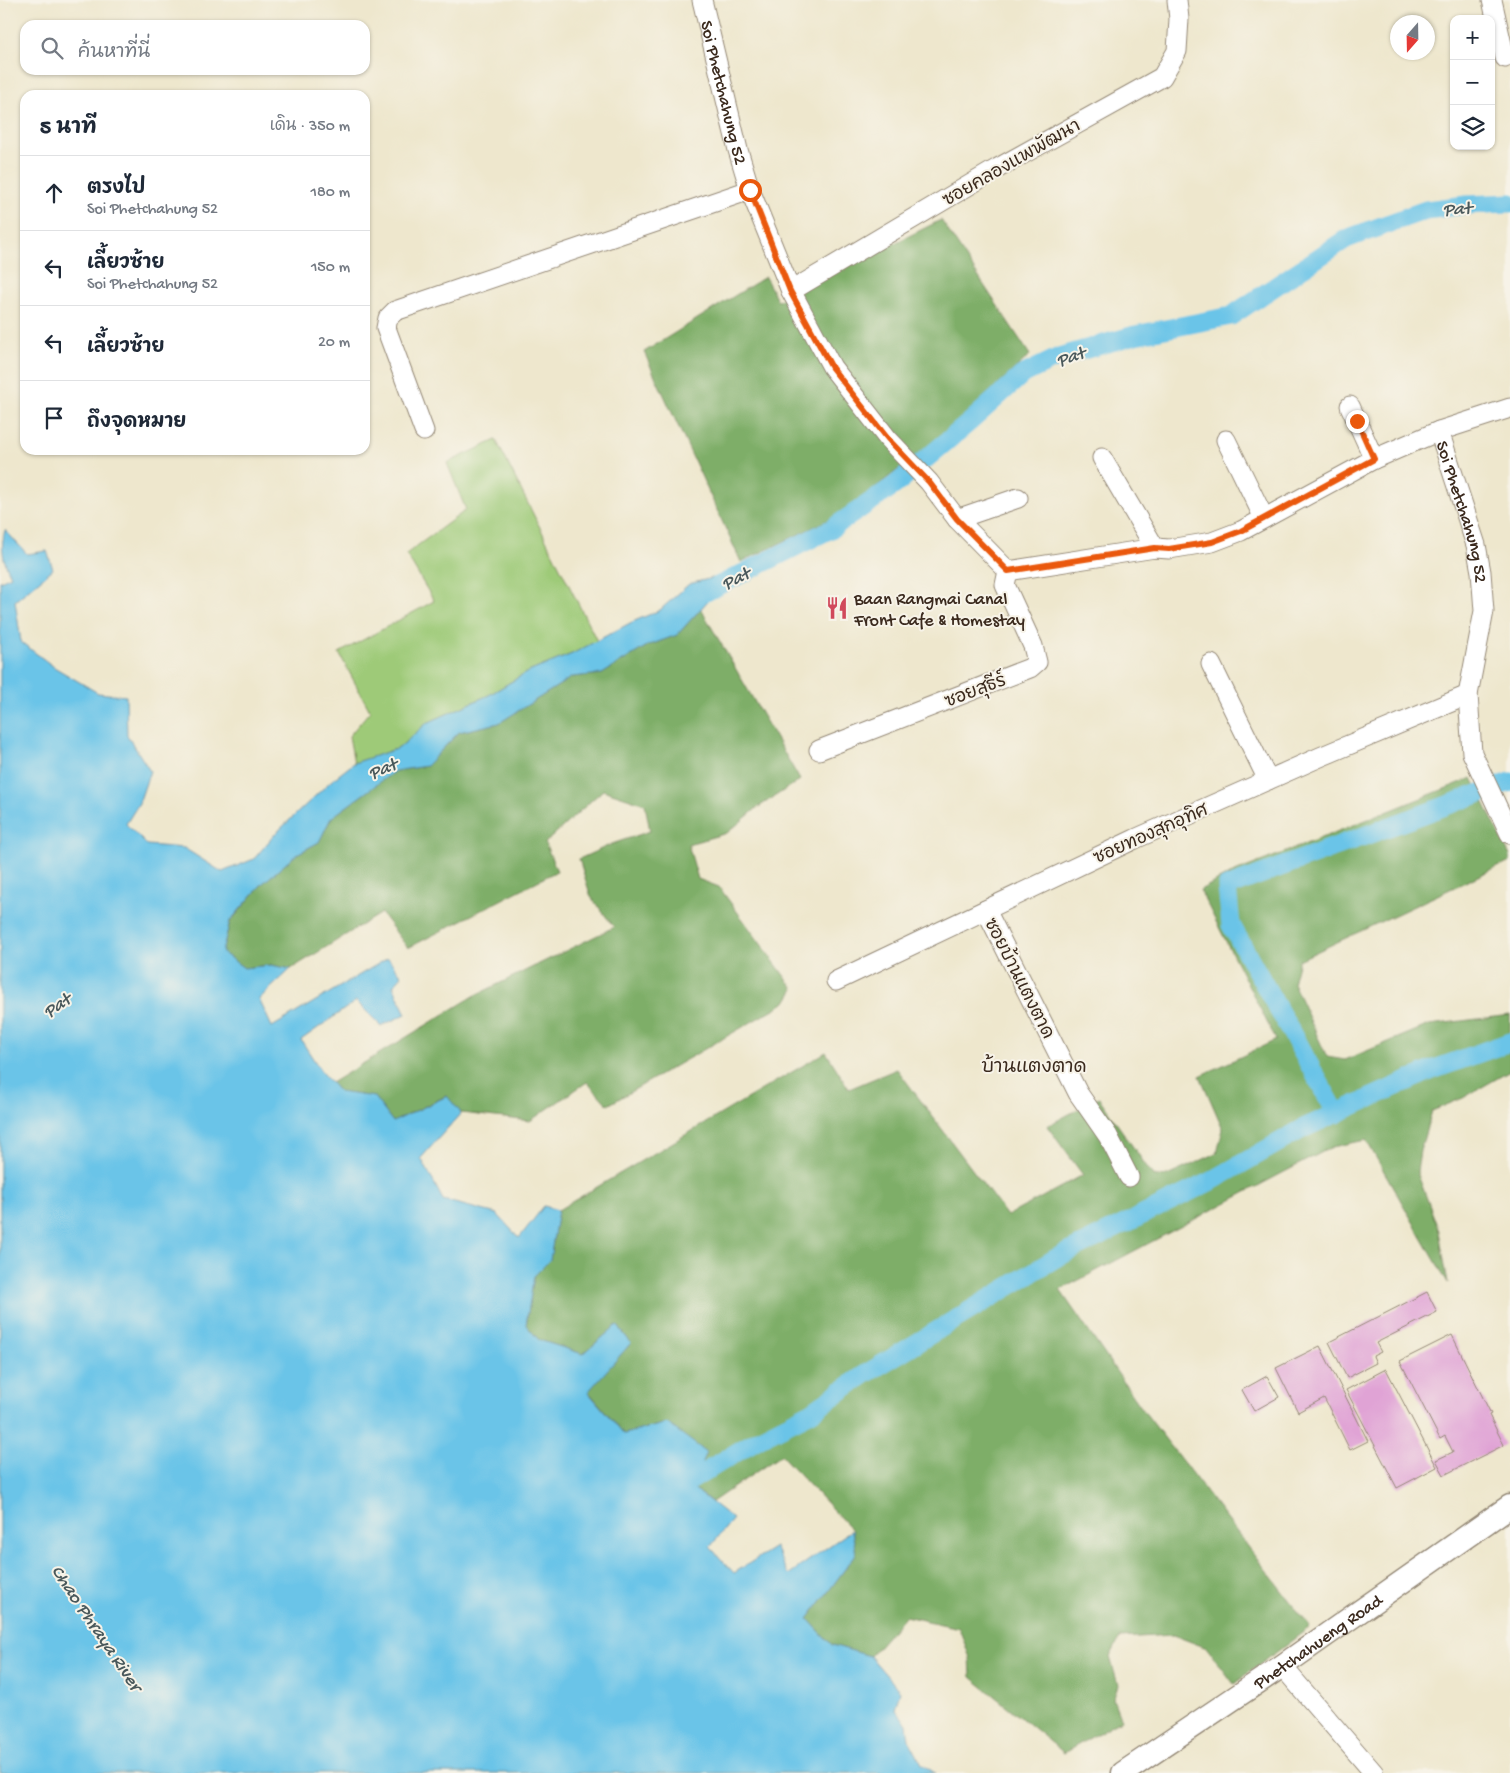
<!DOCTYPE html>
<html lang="th">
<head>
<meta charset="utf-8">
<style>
  :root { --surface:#fff; --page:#f2f2f3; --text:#1f2937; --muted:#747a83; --line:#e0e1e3 }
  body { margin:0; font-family:"Gochi Hand","Playpen Sans Thai",sans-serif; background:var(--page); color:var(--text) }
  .controls { position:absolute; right:15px; top:15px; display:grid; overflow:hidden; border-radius:10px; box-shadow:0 1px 4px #0004 }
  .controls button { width:45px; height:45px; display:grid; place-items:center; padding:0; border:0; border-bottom:1px solid var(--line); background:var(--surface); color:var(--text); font:25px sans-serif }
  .compass { position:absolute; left:1390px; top:15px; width:45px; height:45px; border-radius:50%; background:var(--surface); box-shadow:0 1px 4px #0004; rotate:200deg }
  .stop { position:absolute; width:15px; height:15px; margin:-11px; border:4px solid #ea580c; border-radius:50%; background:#fff }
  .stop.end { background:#ea580c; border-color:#fff; box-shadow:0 1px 5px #0008 }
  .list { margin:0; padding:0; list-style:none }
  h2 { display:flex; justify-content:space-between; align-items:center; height:65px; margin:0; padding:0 20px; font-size:21px }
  h2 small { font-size:16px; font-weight:400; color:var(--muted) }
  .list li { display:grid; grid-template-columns:32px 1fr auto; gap:15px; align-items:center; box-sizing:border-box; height:75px; padding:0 20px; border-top:1px solid var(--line) }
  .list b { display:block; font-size:19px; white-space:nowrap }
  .list p { margin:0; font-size:16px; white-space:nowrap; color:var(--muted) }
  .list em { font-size:16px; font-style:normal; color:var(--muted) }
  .icon { flex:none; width:28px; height:28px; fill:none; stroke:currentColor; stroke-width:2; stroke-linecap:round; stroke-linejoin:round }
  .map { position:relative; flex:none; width:1510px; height:1773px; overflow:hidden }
  .search { position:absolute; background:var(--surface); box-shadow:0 1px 4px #0004; left:20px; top:20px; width:350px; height:55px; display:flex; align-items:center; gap:12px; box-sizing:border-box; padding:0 18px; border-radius:15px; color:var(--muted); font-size:19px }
  .panel { position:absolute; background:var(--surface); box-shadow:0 1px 4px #0004; left:20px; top:90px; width:350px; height:365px; border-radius:15px }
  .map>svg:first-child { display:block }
  .green { fill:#9eca78; stroke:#6c7a4b }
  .forest { fill:#7eae68; stroke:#5c6c43 }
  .water { fill:#6ac4e8; stroke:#527783 }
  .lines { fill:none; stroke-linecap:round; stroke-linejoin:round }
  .canal { stroke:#6ac4e8; stroke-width:19 }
  .building { fill:#e0a3d5 }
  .minor-casing { stroke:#948876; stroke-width:21 }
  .major-casing { stroke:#948876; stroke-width:25 }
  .minor { stroke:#fff; stroke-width:19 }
  .major { stroke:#fff; stroke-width:22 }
  .route { stroke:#ea580c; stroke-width:6 }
  .labels { text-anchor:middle; stroke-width:4; stroke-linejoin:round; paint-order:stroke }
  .street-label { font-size:18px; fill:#3b2a1e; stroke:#f7f3e8 }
  .poi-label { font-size:18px; fill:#3b2a1e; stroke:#f7f3e8; text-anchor:start }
  .water-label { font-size:19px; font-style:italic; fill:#49585b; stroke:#f7f3e8 }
  .neighbourhood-label { font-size:19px; fill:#3b2a1e; stroke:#f7f3e8 }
</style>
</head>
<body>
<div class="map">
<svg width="1510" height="1773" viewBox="0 0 1510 1773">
  <rect width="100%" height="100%" fill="#f7f3e8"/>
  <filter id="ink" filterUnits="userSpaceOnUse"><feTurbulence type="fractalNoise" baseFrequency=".02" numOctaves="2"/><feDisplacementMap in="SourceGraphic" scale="10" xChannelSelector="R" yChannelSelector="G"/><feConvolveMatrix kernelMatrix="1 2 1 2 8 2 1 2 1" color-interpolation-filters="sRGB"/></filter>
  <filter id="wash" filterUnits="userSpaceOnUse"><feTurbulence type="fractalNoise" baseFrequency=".0096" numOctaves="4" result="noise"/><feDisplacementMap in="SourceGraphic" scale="20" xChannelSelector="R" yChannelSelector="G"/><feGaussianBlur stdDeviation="1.12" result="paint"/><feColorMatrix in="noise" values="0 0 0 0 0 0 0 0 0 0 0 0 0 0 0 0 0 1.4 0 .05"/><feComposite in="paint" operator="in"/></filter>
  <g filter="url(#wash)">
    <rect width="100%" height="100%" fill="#eee7cd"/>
    <!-- green -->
    <path class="green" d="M496 440 597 641 572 654 526 673 489 695 427 723 399 748 354 763 349 736 370 711 339 653 434 601 406 554 466 510 447 463Z"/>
    <!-- forest -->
    <path class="forest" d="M941 220 1030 355 946 432 843 513 741 562 644 352 765 277 778 301Z
      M701 609 800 780 757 808 727 833 688 844 698 879 719 887 794 989 786 1002 608 1105 587 1082 530 1121 461 1113 446 1096 393 1122 374 1097 339 1092 331 1083 474 996 614 927 591 897 579 859 612 844 650 831 645 804 603 790 545 843 557 871 408 948 381 913 291 969 271 965 244 968 222 952 230 922 262 884 297 854 319 842 331 818 395 771 426 766 459 732 499 723 572 677 602 674 647 646 677 635Z
      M1472 778 1510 856V861L1299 960 1293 983 1327 1057 1345 1060 1429 1025 1510 1015V1071L1463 1098 1432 1111 1420 1151 1417 1172 1439 1231 1448 1283 1366 1140 1332 1147 1060 1290 1143 1410 1310 1627 1234 1684 1207 1648 1173 1635 1120 1638 1110 1657 1118 1685 1113 1699 1121 1720 1064 1753 971 1677 970 1658 959 1628 905 1616 870 1656 832 1645 808 1619 856 1554 852 1530 781 1455 712 1502 692 1487 667 1423 624 1434 588 1391 631 1343 617 1325 583 1354 539 1340 526 1325 534 1276 550 1260 558 1210 826 1052 849 1089 897 1069 1007 1216 1083 1175 1047 1126 1099 1098 1154 1177 1167 1176 1217 1153 1223 1129 1200 1076 1276 1040 1200 890 1230 874Z"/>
    <!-- water -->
    <path class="water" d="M5 530 27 554 47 551 53 569 15 601 21 642 54 667 98 693 126 696 127 735 150 771 139 803 126 824 147 845 184 848 222 872 254 859 275 834 331 781 354 763 399 748 427 723 489 695 526 673 572 654 630 623 660 610 689 584 712 578 725 582 677 635 647 646 602 674 572 677 499 723 459 732 426 766 395 771 331 818 319 842 297 854 262 884 230 921 222 952 244 968 271 965 291 969 259 999 272 1027 388 958 402 976 393 986 406 1014 381 1026 356 1001 301 1040 323 1074 339 1092 374 1097 393 1122 447 1096 461 1113 421 1158 443 1200 497 1214 519 1238 544 1206 558 1210 550 1260 534 1276 526 1325 539 1340 583 1354 617 1325 631 1343 588 1392 624 1434 667 1423 706 1452 692 1487 733 1519 710 1547 734 1573 775 1547 788 1575 852 1530 856 1554 808 1619 832 1645 870 1656 900 1691 895 1709 907 1724 909 1740 922 1764 935 1773H0V581L11 576C3 561 0 547 5 530Z"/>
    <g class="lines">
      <!-- canal -->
      <path class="canal" d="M702 594 831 529 895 485 971 421 1022 375 1059 357 1135 335 1231 316 1346 239 1426 210 1466 205 1510 203
        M1337 1114 1231 925 1227 887 1510 782
        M674 1491 760 1438 811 1412 864 1375 1056 1258 1215 1179 1304 1128 1432 1070 1510 1042"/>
    </g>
    <g id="blocks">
      <!-- building -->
      <path class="building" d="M1427 1292 1437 1312 1376 1343 1381 1352 1373 1356 1376 1363 1347 1378 1329 1342Z
        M1452 1335 1491 1414 1489 1415 1504 1445 1444 1475 1436 1460 1453 1452 1445 1436 1440 1439 1400 1361Z
        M1320 1346 1368 1441 1350 1450 1324 1398 1298 1412 1276 1368Z
        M1386 1369 1437 1467 1397 1488 1346 1390Z
        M1267 1376 1279 1397 1254 1411 1242 1390Z"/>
    </g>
  </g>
  <g filter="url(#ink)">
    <use href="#blocks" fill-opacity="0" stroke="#948876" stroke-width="1"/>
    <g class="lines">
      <defs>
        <g id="minor">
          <path id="s1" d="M702 0 738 150 750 190 791 291 832 367 888 439 929 482 957 519 1008 571 1155 548 1169 549 1212 542 1241 531 1374 459 1439 431 1476 545 1481 572 1484 611 1468 695 1472 753 1510 834"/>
          <path d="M1492 0 1505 58"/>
          <path d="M791 291 998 168 1162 77 1177 51 1179 19 1177 0"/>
          <path d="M1350 406 1374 459"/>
          <path d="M424 431 386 328 388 318 395 311 750 190"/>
          <path d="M1439 431 1510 408"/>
          <path d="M1226 440 1264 518"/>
          <path d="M1102 458 1155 548"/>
          <path d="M957 519 1018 498"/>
          <path d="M1211 664 1268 780"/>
          <path d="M819 750 1030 668 1037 662 1033 646 1005 585 1008 571"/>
          <path d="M986 910 1078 1093 1108 1136 1129 1177"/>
          <path d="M836 981 1135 839 1320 757 1468 695"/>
          <path d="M1282 1666 1374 1773"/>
        </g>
        <g id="major">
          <path id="s2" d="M1123 1773 1282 1666 1510 1506"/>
        </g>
      </defs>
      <!-- minor casing -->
      <use href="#minor" class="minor-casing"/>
      <!-- major casing -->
      <use href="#major" class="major-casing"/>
      <!-- minor -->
      <use href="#minor" class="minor"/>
      <!-- major -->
      <use href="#major" class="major"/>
    </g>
  </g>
  <g class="lines" filter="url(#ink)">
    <!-- route -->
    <path class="route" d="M750 190 790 291 832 368 888 439 929 482 957 519 1008 571 1155 548 1169 549 1212 542 1241 531 1374 459 1357 421"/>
  </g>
  <!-- icons -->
  <defs>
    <symbol id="restaurant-bare" viewBox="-9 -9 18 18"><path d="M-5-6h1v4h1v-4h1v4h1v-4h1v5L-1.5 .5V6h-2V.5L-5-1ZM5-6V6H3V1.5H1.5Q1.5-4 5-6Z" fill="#d1495b" stroke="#f7f3e8" stroke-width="2.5" paint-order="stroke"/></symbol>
  </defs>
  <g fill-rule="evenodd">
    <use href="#restaurant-bare" x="821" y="592" width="32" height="32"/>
  </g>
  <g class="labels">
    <!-- street labels -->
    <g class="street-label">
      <text dy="6" stroke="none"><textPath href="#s1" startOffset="95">Soi Phetchahung 52</textPath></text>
      <text transform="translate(1011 162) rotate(-30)" y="6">ซอยคลองแพพัฒนา</text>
      <text dy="6" stroke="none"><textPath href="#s1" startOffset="1205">Soi Phetchahung 52</textPath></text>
      <text transform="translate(975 690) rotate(-21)" y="6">ซอยสุธีร์</text>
      <text transform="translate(1150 833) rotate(-24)" y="6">ซอยทองสุกอุทิศ</text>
      <text transform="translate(1020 978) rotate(63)" y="6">ซอยบ้านแตงตาด</text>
      <text dy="6" stroke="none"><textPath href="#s2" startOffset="235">Phetchahueng Road</textPath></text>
    </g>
    <!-- poi labels -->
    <g class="poi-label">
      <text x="854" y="604">Baan Rangmai Canal<tspan x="854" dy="21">Front Cafe &amp; Homestay</tspan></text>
    </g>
    <!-- water labels -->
    <g class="water-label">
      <text transform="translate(1457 207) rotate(-4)" y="7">Pat</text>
      <text transform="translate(1070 355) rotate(-19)" y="7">Pat</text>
      <text transform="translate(735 577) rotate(-27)" y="7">Pat</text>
      <text transform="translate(382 767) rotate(-22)" y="7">Pat</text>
      <text transform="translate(56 1004) rotate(-35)" y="7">Pat</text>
      <text transform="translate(98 1627) rotate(56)" y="7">Chao Phraya River</text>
    </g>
    <!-- neighbourhood labels -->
    <g class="neighbourhood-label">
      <text x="1034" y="1072">บ้านแตงตาด</text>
    </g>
  </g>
</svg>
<div class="controls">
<button>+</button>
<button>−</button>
<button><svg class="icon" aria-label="layers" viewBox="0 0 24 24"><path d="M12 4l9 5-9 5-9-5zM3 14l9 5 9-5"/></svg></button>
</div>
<svg class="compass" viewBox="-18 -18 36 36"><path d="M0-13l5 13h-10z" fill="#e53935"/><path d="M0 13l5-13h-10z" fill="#747a83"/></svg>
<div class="stop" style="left:750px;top:190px"></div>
<div class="stop end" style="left:1357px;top:421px"></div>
<div class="search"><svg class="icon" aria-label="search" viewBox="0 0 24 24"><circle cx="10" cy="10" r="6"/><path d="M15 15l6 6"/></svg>ค้นหาที่นี่</div>
<section class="panel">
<h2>5 นาที<small>เดิน · 350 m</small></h2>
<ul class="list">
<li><svg class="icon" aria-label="ahead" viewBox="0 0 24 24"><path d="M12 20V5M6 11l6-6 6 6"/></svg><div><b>ตรงไป</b><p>Soi Phetchahung 52</p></div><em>180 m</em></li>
<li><svg class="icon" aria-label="left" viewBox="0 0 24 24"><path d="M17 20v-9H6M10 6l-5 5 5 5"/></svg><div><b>เลี้ยวซ้าย</b><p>Soi Phetchahung 52</p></div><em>150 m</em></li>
<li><svg class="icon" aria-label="left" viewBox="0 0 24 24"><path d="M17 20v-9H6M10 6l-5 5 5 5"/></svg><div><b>เลี้ยวซ้าย</b></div><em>20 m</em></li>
<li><svg class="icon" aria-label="arrive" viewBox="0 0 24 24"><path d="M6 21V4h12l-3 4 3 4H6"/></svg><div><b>ถึงจุดหมาย</b></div></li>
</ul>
</section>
</div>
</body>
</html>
